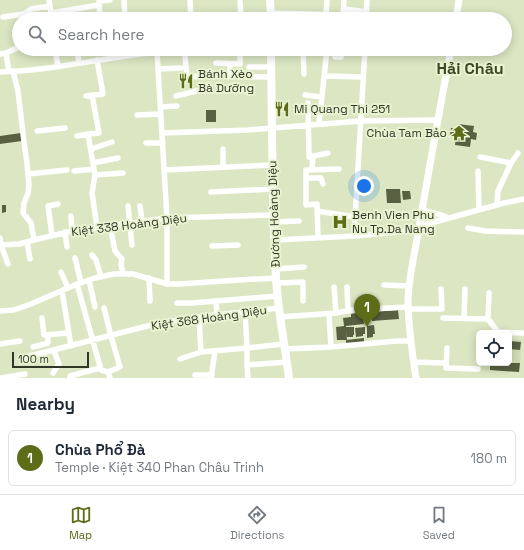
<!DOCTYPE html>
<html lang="en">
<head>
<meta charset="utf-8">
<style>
  :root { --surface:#fff; --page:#f2f2f3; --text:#1f2937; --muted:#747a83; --line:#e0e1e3; --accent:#5c6c17 }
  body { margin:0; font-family:"Space Grotesk",sans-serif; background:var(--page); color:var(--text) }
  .controls { position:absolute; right:12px; bottom:12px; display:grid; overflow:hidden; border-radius:6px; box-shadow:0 2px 10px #0003 }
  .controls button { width:36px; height:36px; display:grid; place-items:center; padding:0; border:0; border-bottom:1px solid var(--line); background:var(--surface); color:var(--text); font:20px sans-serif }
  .scale { position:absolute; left:12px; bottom:10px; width:77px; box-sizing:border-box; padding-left:4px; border:2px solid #323628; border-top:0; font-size:11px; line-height:14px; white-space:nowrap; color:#323628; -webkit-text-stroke:3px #e9f3d0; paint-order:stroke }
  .you { position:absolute; left:364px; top:186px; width:14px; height:14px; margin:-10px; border:3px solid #fff; border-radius:50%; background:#1a73e8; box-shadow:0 0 0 6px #1a73e833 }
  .badge { display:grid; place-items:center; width:26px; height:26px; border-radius:50%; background:var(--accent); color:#fff; font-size:13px; font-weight:700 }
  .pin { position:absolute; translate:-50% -33px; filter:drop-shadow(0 1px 2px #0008) }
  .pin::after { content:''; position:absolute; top:21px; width:14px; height:12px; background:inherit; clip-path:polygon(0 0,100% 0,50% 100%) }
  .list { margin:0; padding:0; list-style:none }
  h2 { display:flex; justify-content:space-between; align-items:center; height:52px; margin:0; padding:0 16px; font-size:17px }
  h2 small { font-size:13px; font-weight:400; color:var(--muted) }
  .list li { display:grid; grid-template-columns:26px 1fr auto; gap:12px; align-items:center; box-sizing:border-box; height:56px; margin:0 8px 8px; padding:0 8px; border:1px solid var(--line); border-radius:6px }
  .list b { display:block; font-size:15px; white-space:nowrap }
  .list p { margin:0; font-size:13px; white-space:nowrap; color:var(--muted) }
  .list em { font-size:13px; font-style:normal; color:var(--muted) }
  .icon { flex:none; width:22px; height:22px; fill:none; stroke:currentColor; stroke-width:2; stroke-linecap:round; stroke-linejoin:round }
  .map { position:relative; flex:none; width:524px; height:378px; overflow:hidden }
  .search { position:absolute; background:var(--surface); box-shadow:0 2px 10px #0003; left:12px; right:12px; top:12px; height:44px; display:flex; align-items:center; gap:10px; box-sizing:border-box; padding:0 14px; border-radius:22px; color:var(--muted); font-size:15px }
  .sheet { height:116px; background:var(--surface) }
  nav { display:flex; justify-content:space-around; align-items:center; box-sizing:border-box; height:56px; border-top:1px solid var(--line); background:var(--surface); font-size:11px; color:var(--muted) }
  nav a { display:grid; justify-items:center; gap:2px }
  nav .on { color:var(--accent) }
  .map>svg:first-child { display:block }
  .built { fill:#d2ddb3 }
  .building { fill:#586041 }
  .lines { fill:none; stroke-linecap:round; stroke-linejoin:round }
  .minor { stroke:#fff; stroke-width:5.5 }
  .tertiary { stroke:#fff; stroke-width:7 }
  .secondary { stroke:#fff; stroke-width:8 }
  .labels { text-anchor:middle; stroke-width:4; stroke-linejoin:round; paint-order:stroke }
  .poi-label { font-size:12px; fill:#323628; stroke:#e9f3d0; text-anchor:start }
  .street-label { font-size:12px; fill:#323628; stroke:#e9f3d0 }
  .district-label { font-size:16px; font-weight:bold; fill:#3d4527; stroke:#e9f3d0 }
</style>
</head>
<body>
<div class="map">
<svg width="524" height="378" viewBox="0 0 524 378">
  <rect width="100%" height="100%" fill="#dce6c3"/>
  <!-- built -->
  <path class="built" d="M509 339 522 340 519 372 480 370 481 363H509Z"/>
  <!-- building -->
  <path class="building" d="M206 110H216V122H206Z
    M458 124 474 126 473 132 477 133 476 140 471 139 470 147 455 145 456 136 450 135 451 128 458 129Z
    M21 133 22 141 0 144V136Z
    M386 189H400L401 203H387Z
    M402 191H410L411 199 403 200Z
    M2 205H6V212L2 213Z
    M398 310 399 319 372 321V312Z
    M362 312 364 324 346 326 347 340H337L336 327 344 326 343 318 351 317V314Z
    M374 325 375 334H373V337L367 338V326Z
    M346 327H354V335H353V337H347Z
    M365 327V334H363V336L356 337 355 328Z
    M364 338V343L346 344V340Z
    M509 341 521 342 520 350 509 349Z
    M490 363H520L519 372 490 370Z"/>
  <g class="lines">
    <!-- minor -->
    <path class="minor" d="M49 0 52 19
      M124 0 125 19
      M190 0 191 19
      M240 2 241 17
      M344 9 367 12
      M51 13 99 5
      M271 13 343 15 344 0
      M326 15 327 0
      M3 17 24 14 31 9 50 6
      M41 19 52 18
      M109 19 100 18 99 1 110 0
      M217 19 271 15
      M366 19 367 0
      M55 49 58 67
      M77 49 79 63
      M303 49 304 74
      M157 52 167 218V284
      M6 53 9 72
      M0 54 6 53 19 47
      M185 56 187 77 207 76 272 77
      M335 57H341V49
      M216 63 240 64V49
      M230 64V77
      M249 67H272
      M158 69 181 68
      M13 71 18 91 24 142 27 163 29 185 28 193 24 203 23 213 31 223 34 240
      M0 72C42 71 84 62 126 56 146 53 167 51 187 49
      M324 76 363 77
      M305 95 322 97
      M86 96 103 94 97 60
      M176 96 196 91
      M308 103 309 157 328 153
      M161 107 177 106
      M137 115 161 114
      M319 124 327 49
      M37 131 65 128
      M162 133 248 130 361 121 438 120
      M88 134 99 133 92 95
      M77 136 88 134 95 175 92 193 97 227
      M146 143H163
      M91 149 112 142
      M223 149V167
      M480 157 511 163
      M93 163 118 158
      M164 170 273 165
      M312 170 313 156
      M74 171 94 169
      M478 171 479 210
      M28 174 67 170
      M95 175 123 173
      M306 178H321L323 184
      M211 192 273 189
      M497 205 498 191 511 163 518 153
      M128 206 132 245
      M140 206 142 221
      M422 209C431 214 440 213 448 218
      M317 211 355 217
      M71 216 72 231
      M274 222 299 221
      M110 226 115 251 122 259 121 265 123 273
      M420 226 504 203 524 199
      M468 228 485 231 524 232
      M65 232 67 247
      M52 235 48 206 58 204
      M354 236 365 49
      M0 238 1 245 8 264
      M318 238 317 204 306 205V170L339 169
      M275 240 354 236 419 230
      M27 242 30 259
      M0 245 19 244 34 240 72 231 167 218 274 215
      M212 246 238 245
      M92 255 96 260 101 277
      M75 258 81 283
      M276 269 304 267
      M61 272 68 288
      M149 278 150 301
      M89 280 95 307
      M277 283 303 282V301
      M77 284 101 370 108 372 110 378
      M384 285 409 286
      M334 287 336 313
      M347 287 348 311
      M62 291 71 346
      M216 301 217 315
      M177 303H192L278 296
      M104 308 111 336 120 367 108 372
      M408 309H442L441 289
      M0 311 14 310 31 304 77 284 95 278 114 274H133L167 284H179L239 280 276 278
      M245 312 247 348V365L248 378
      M329 314 331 347
      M199 317 201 352
      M280 317 336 313 352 310 408 307
      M42 318 44 335 69 333
      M443 318 488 319 498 332 524 333
      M464 318 465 289
      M488 319 489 293
      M0 344 20 341
      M33 347 48 343V336
      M447 348 446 368 478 369
      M285 349 331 347 397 341H410
      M22 358 159 323 207 316 279 308
      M180 359 201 352 247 348 284 344
      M413 362 445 363
      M247 365 287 362
      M53 373 59 364 54 351
      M195 375H212
      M1 378 25 374
      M70 378V376L100 368
      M211 378 215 351"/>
    <!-- tertiary -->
    <path class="tertiary" d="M456 19 459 0
      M416 378C412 352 408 326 408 300 409 274 416 248 420 222 430 164 440 107 451 49"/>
    <!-- secondary -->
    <path class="secondary" d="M270 0 271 19
      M271 49C272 125 272 202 276 278 278 312 285 345 289 378"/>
  </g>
  <!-- icons -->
  <defs>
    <symbol id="restaurant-bare" viewBox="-9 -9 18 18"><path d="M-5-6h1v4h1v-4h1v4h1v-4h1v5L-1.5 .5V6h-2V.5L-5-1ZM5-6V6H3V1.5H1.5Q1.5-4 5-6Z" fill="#5c6c17" stroke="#e9f3d0" stroke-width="2.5" paint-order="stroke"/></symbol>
    <symbol id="temple-bare" viewBox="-9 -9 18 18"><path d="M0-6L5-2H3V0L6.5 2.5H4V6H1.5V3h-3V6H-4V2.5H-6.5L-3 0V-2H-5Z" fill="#5c6c17" stroke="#e9f3d0" stroke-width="2.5" paint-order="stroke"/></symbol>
    <symbol id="hospital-bare" viewBox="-9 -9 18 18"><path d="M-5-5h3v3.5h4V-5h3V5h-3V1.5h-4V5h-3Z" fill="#5c6c17" stroke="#e9f3d0" stroke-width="2.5" paint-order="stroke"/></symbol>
  </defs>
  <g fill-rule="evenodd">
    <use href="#restaurant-bare" x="175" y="70" width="22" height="22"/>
    <use href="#restaurant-bare" x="271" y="98" width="22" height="22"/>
    <use href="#temple-bare" x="448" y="122" width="22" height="22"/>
    <use href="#hospital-bare" x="329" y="211" width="22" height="22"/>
  </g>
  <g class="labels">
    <!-- poi labels -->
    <g class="poi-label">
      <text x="198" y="78">Bánh Xèo<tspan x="198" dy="14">Bà Dưỡng</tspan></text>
      <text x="294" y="113">Mi Quang Thi 251</text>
      <text x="447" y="137" text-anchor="end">Chùa Tam Bảo</text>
      <text x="352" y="219">Benh Vien Phu<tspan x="352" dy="14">Nu Tp.Da Nang</tspan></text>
    </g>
    <!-- street labels -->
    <g class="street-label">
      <text transform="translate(274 214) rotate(-92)" y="4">Đường Hoàng Diệu</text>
      <text transform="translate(129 225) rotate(-7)" y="4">Kiệt 338 Hoàng Diệu</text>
      <text transform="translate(209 318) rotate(-8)" y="4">Kiệt 368 Hoàng Diệu</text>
    </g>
    <!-- district labels -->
    <g class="district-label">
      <text x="470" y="74">Hải Châu</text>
    </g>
  </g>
</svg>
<div class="controls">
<button><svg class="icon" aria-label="locate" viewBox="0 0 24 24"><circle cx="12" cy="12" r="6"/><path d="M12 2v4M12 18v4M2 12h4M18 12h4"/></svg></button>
</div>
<div class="scale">100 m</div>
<div class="you"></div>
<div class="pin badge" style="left:367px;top:327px">1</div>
<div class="search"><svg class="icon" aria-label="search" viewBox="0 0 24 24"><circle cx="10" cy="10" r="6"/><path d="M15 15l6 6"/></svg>Search here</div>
</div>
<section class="sheet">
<h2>Nearby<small></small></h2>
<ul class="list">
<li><span class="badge">1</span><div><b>Chùa Phổ Đà</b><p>Temple · Kiệt 340 Phan Châu Trinh</p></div><em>180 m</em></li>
</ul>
</section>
<nav>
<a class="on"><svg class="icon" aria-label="map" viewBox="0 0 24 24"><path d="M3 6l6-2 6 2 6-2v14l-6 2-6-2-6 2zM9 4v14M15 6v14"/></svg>Map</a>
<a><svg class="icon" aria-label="directions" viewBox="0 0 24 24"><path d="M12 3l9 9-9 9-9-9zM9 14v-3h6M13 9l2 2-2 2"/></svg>Directions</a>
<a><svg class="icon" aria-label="saved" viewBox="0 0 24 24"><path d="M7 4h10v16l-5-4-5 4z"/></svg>Saved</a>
</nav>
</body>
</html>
